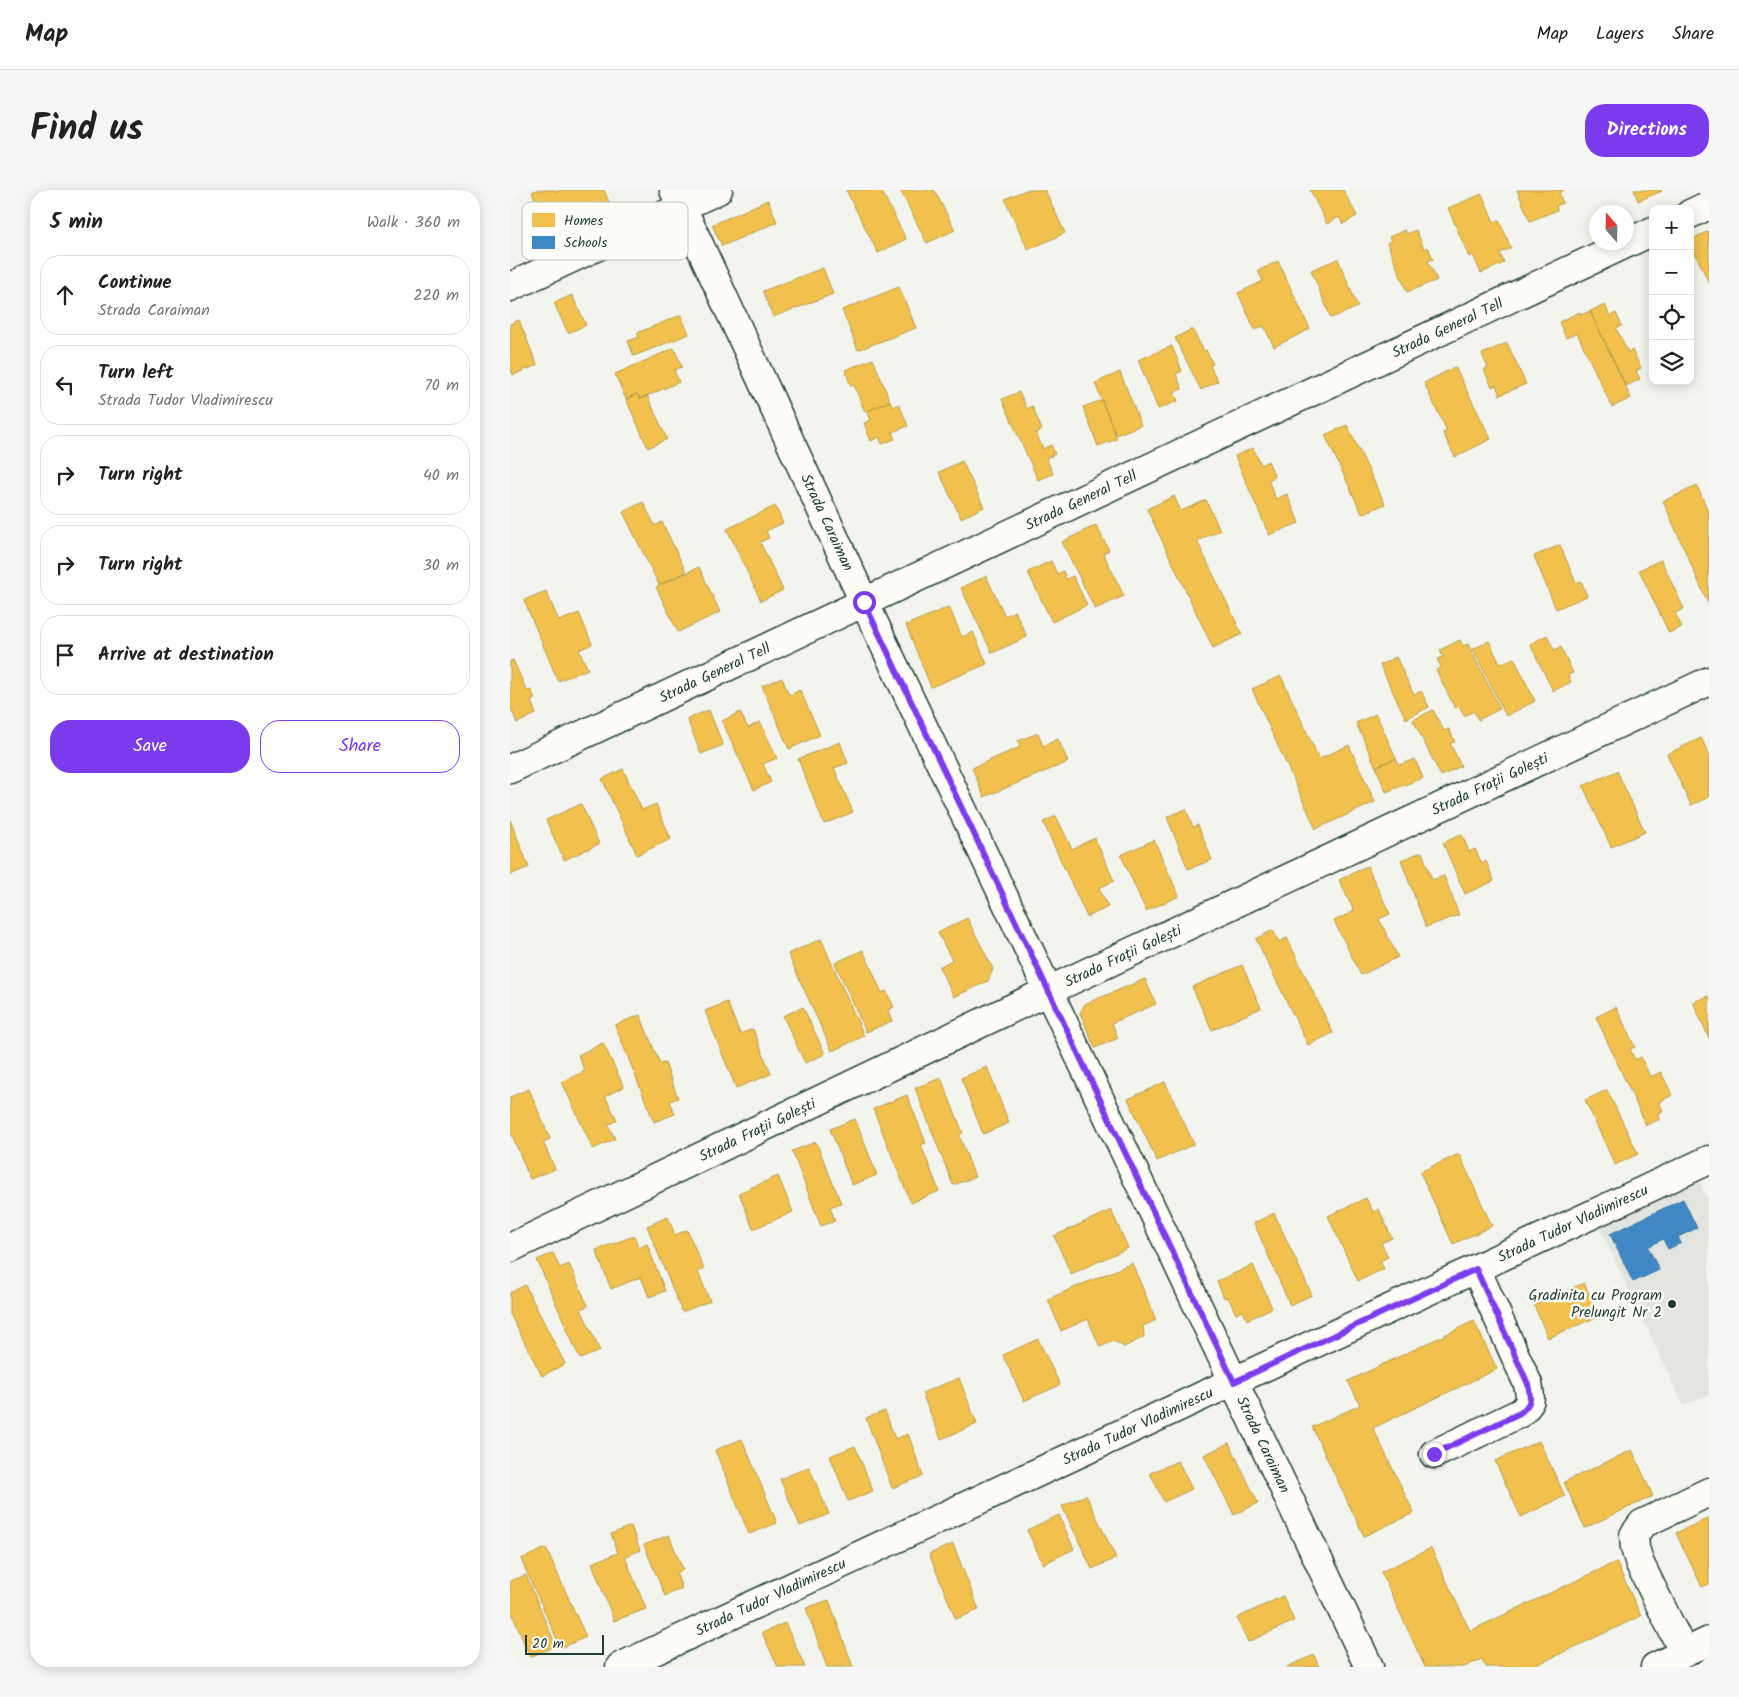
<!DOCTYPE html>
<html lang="en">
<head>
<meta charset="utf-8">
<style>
  :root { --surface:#fff; --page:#f6f6f6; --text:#222; --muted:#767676; --line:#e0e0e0; --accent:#7c3aed }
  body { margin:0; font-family:Kalam,sans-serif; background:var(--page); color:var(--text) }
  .controls { position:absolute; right:15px; top:15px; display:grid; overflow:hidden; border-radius:10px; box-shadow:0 2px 12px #0003 }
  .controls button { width:45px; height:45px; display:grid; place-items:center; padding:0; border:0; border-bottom:1px solid var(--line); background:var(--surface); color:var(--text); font:25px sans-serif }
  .compass { position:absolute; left:1079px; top:15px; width:45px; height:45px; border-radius:50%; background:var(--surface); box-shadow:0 2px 12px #0003; rotate:340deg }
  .scale { position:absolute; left:15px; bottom:12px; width:79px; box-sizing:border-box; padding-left:5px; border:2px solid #1f3d34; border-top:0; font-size:14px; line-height:18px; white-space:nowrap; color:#1f3d34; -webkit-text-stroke:4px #fdfcf7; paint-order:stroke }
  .stop { position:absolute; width:15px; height:15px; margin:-11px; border:4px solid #7c3aed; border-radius:50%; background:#fff }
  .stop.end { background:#7c3aed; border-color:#fff; box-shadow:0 1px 5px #0008 }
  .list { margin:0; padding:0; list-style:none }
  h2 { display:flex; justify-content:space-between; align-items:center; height:65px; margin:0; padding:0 20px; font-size:21px }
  h2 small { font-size:16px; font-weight:400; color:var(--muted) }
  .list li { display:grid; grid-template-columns:32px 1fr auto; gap:15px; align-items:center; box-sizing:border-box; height:80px; margin:0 10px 10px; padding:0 10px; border:1px solid var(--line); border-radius:20px }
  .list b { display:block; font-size:19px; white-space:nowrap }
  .list p { margin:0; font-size:16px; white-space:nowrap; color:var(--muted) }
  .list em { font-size:16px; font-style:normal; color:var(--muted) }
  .actions { display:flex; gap:10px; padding:15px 20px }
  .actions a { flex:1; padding:11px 0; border:1px solid var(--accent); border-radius:20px; text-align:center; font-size:18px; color:var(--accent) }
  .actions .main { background:var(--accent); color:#fff }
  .icon { flex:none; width:28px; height:28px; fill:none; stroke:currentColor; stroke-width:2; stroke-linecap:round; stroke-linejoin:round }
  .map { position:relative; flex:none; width:1199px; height:1477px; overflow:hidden; border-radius:20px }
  header { display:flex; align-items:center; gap:30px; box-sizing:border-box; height:70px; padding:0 25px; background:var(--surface); border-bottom:1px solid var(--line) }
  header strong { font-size:24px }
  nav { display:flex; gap:28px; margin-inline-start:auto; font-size:18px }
  .intro { display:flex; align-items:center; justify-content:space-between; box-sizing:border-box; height:120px; padding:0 30px }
  h1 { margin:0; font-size:35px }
  .button { padding:12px 22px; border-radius:20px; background:var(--accent); color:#fff; font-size:18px; font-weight:700 }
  main { display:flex; gap:30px; padding:0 30px }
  aside { flex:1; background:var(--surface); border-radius:20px; box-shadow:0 2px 12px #0003 }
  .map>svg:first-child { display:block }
  .built { fill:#e2e5df }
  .homes { fill:#f2c14e; stroke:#b39946 }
  .schools { fill:#3f88c5; stroke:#35729a }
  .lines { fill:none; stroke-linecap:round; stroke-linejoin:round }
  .minor-casing { stroke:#1f3d34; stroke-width:31 }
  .minor { stroke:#fdfcf7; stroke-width:28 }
  .route { stroke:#7c3aed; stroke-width:6 }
  .poi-dot { fill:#1f3d34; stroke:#fdfcf7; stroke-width:2 }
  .labels { text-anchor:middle; stroke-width:5; stroke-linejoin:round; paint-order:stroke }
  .street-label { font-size:15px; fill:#1f3d34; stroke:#fdfcf7 }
  .poi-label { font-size:15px; fill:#1f3d34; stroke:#fdfcf7; text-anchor:end }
  .key { fill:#fdfcf7; stroke:#bac3bc; stroke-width:1 }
  .key-label { font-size:14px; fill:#1f3d34 }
</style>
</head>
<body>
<header>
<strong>Map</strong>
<nav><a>Map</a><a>Layers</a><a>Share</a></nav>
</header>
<div class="intro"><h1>Find us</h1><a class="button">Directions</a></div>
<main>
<aside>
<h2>5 min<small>Walk · 360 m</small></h2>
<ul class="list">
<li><svg class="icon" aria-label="ahead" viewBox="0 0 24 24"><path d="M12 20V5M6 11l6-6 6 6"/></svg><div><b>Continue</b><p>Strada Caraiman</p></div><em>220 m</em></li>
<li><svg class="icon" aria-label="left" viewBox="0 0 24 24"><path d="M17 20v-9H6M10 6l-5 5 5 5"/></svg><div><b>Turn left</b><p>Strada Tudor Vladimirescu</p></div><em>70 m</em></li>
<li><svg class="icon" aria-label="right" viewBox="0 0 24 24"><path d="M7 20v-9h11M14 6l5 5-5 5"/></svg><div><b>Turn right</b></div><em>40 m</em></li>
<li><svg class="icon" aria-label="right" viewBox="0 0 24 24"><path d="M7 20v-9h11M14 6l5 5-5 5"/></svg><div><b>Turn right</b></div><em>30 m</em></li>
<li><svg class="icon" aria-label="arrive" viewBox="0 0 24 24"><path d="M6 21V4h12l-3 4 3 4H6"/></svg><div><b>Arrive at destination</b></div></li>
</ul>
<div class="actions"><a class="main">Save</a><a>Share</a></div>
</aside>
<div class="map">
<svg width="1199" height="1477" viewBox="0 0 1199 1477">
  <rect width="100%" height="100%" fill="#f4f4ef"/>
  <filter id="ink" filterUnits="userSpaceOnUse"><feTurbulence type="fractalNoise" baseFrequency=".02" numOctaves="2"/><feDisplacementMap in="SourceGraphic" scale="10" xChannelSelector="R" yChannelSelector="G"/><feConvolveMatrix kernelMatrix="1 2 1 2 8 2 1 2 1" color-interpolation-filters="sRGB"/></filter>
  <g filter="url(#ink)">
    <!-- built -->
    <path class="built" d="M1182 977 1199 1012V1205L1173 1215 1083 1024Z"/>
    <!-- homes -->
    <path class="homes" d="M26 0H45L46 2 50 0H94L99 12 37 38 22 2Z
      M336 0H371L396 49 368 63Z
      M390 0H424L445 40 417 53Z
      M516 0H535L555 43 518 60 495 9Z
      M800 0H833L847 26 833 34 829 27 817 34Z
      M1007 0H1054L1049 3 1053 13 1046 16 1047 20 1020 31Z
      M1124 0H1151L1152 1 1128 11Z
      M972 4 984 32 989 30 1001 58 990 63 994 73 971 83 963 65 959 67 938 18Z
      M258 10 267 32 212 56 202 35Z
      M895 40 896 44 906 40 914 59 918 57 923 69 918 71 927 90 897 102 877 53 881 51 879 47Z
      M1199 41V93L1180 52V50Z
      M828 69 848 117 821 128 801 80Z
      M768 71 800 139 764 157 754 136 745 140 728 103 753 91 748 81Z
      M313 78 323 104 263 127 253 101Z
      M389 97 406 138 348 160 332 120Z
      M62 105 76 135 58 143 44 113Z
      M1095 115 1100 126 1106 123 1112 136 1106 138 1118 162 1122 160 1131 178 1126 181 1130 189 1116 196 1080 121Z
      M1080 121 1121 208 1102 217 1067 143 1056 148 1049 132 1070 122 1071 125Z
      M171 125 179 144 124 166 118 151 129 147 127 143Z
      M9 130 27 175 3 185 0 177V134Z
      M682 139 694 161 696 160 703 174 700 176 708 191 691 200 665 148Z
      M997 153 1016 194 990 205 986 195 982 197 974 180 978 178 972 164Z
      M662 156 672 181 666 184 672 199 664 202 668 211 648 219 628 170Z
      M164 158 172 177 164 180 169 192 130 209 127 204 116 209 105 184Z
      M363 169 380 211 355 222 344 195 341 196 335 180Z
      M945 177 981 249 945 267 933 243 937 241 914 193Z
      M610 182 631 235 606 245 585 193Z
      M509 202 517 219 522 216 532 240 526 243 533 259 541 255 545 264 536 268 543 284 528 290 492 209Z
      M127 204 130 209 137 205 157 249 138 258 116 209Z
      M592 210 607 249 588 256 573 217Z
      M380 211 383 217 389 214 398 236 382 242 385 249 372 254 369 247 361 251 354 233 361 230 357 221Z
      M837 235 875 314 852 324 815 245Z
      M743 258 751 275 758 271 765 287 758 290 766 309 777 304 789 333 759 345 725 266Z
      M452 271 474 317 451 328 429 282Z
      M1187 296 1199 323 1198 413 1153 311Z
      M664 306 671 321 696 310 710 340 687 351 732 444 703 458 637 319Z
      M133 312 145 336 152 332 176 382 149 395 113 322Z
      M265 316 273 333 256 341 259 348 250 352 273 400 251 411 217 339Z
      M586 335 599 360 593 363 614 406 585 419 552 352Z
      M1050 355 1066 393 1071 391 1077 406 1046 419 1024 366Z
      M1151 370 1174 419 1165 423 1172 437 1159 443 1129 380Z
      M541 371 547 384 553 381 556 389 563 386 577 415 542 432 518 382Z
      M189 377 210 422 168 442 146 397Z
      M476 386 495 426 505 421 517 447 482 463 451 398Z
      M36 401 49 431 69 423 82 454 69 460 78 479 48 491 14 410Z
      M439 417 452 447 463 442 477 474 421 497 396 435Z
      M1037 445 1044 460 1051 457 1063 483 1058 485 1061 492 1043 501 1020 454Z
      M950 450 953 456 958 454 990 519 968 530 964 521 954 526 949 516 945 518 926 480 931 477 927 469 933 467 930 460Z
      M979 451 990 474 1004 468 1025 511 996 526 963 459Z
      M886 467 904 505 911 501 919 517 896 529 870 475Z
      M3 470 17 501 21 500 25 509 21 511 26 524 7 533 0 516V471Z
      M771 486 809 569 839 555 865 612 806 639 742 499Z
      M272 488 279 505 290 500 310 545 279 559 252 496Z
      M199 520 213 555 191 564 177 529Z
      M923 520 934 541 939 539 945 552 940 553 951 576 931 586 903 530Z
      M230 522 238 538 250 532 267 568 253 574 261 592 244 600 212 531Z
      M866 524 886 568 866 577 846 533Z
      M528 543 533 556 548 549 558 572 474 607 462 578 510 557 508 551Z
      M1191 548 1199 564V596L1198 597 1199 607 1181 615 1157 564Z
      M330 552 338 573 324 578 343 622 314 634 288 569Z
      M886 568 889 575 905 569 913 588 876 602 866 577Z
      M113 579 132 620 146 614 161 649 127 665 92 589Z
      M1107 581 1135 642 1101 657 1073 596Z
      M71 614 89 654 54 670 36 630Z
      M676 619 683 637 688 635 702 670 678 679 657 627Z
      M546 626 562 659 585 648 604 691 589 698 598 717 577 727 533 632Z
      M0 630 19 677 0 685Z
      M952 644 959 662 965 659 972 674 976 671 984 691 955 704 933 653Z
      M644 650 669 706 636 721 611 665Z
      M912 662 922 690 934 686 949 725 916 737 891 670Z
      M857 676 880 724 869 729 888 767 851 785 824 731 844 721 829 690Z
      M457 728 483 779 478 791 444 807 429 777 442 770 428 743Z
      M763 740 769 752 777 748 823 843 798 855 746 749Z
      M311 749 354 846 322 861 278 764Z
      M353 760 372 803 376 801 384 817 378 820 382 831 356 842 325 773Z
      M732 775 751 818 702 840 682 797Z
      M635 789 646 814 602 833 608 848 585 858 570 823 575 814Z
      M1199 806V848L1183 812Z
      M217 812 230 844 243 839 261 884 226 898 195 821Z
      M293 817 315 864 295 873 273 826Z
      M1106 817 1125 857 1120 859 1125 870 1131 867 1140 887 1151 882 1162 905 1149 912 1153 921 1147 924 1150 929 1136 935 1086 827Z
      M130 825 150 874 155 873 168 908 160 911 165 924 144 932 105 835Z
      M93 853 114 897 95 906 107 930 98 935 105 949 83 959 52 892 75 881 68 865Z
      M477 877 499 933 473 944 451 888Z
      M431 888 453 943 449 945 465 987 443 995 405 898Z
      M655 892 684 954 647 971 618 909Z
      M19 899 40 949 33 952 45 979 20 989 0 940V907Z
      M1097 900 1128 964 1105 975 1075 910Z
      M397 905 416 953 411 955 429 1001 401 1013 363 919Z
      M345 929 367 985 342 995 320 939Z
      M306 952 331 1013 320 1017 325 1031 311 1036 282 961Z
      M949 964 982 1036 943 1054 910 982Z
      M268 986 283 1022 243 1039 229 1003Z
      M856 1008 863 1022 869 1019 882 1048 871 1053 878 1067 870 1071 874 1079 848 1091 818 1026Z
      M601 1020 618 1058 561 1084 544 1046Z
      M764 1023 802 1105 780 1115 744 1033Z
      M158 1027 165 1045 177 1040 194 1079 188 1082 200 1111 172 1122 137 1036Z
      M124 1046 129 1058 137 1054 155 1101 139 1107 131 1087 101 1099 86 1060Z
      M43 1063 50 1078 59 1074 78 1116 71 1119 90 1161 70 1169 27 1070Z
      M622 1073 646 1130 633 1136 634 1147 614 1157 604 1151 590 1157 578 1129 551 1141 538 1109Z
      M743 1075 762 1118 737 1130 733 1121 726 1124 718 1107 714 1108 707 1091Z
      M1074 1093 1089 1126 1038 1148 1024 1115Z
      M15 1095 55 1174 32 1186 0 1124V1103Z
      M964 1131 987 1179 863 1238 904 1323 854 1346 802 1237 850 1215 838 1191Z
      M528 1149 550 1195 514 1211 493 1165Z
      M449 1188 467 1234 431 1249 412 1203Z
      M375 1221 385 1249 398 1244 413 1286 382 1298 356 1228Z
      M232 1249 267 1333 239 1344 205 1260Z
      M1029 1251 1055 1306 1011 1327 985 1271Z
      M719 1253 748 1313 724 1325 694 1265Z
      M345 1256 363 1301 338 1311 320 1266Z
      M1122 1260 1143 1306 1075 1338 1054 1292Z
      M668 1271 682 1299 654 1312 640 1283Z
      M299 1277 319 1324 290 1336 270 1289Z
      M576 1305 606 1368 582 1379 552 1316Z
      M549 1325 564 1359 533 1374 517 1340Z
      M1199 1328V1394L1192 1397 1166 1343Z
      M121 1336 130 1360 115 1367 136 1419 104 1431 82 1373 108 1363 101 1344Z
      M159 1345 173 1380 166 1383 172 1398 155 1406 134 1355Z
      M443 1354 469 1420 446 1429 419 1364Z
      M36 1358 76 1447 51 1458 11 1369Z
      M921 1358 960 1441 1106 1372 1131 1426 1022 1477H976L972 1469 954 1477H915L871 1382Z
      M16 1385 46 1456 20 1467 0 1419V1410H2L0 1406V1391Z
      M773 1406 784 1431 738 1452 727 1428Z
      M319 1410 343 1477H317L296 1418Z
      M275 1433 295 1477H268L252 1443Z
      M804 1465 809 1477H777Z"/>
    <!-- schools -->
    <path class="schools" d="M1173 1009 1187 1038 1168 1047 1171 1053 1158 1059 1153 1049 1138 1057 1149 1080 1123 1092 1100 1044Z"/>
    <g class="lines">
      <defs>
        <g id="minor">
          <path id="s1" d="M164 0 354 412 859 1477"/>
          <path d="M1180 24 1199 15"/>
          <path d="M0 97 208 0"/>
          <path id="s2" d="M0 579 1143 41"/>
          <path id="s3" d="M0 1058 538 801 1199 491"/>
          <path d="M924 1264 1010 1223C1022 1213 1021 1209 1018 1194L966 1079"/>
          <path d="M1174 1463 1130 1374 1125 1358 1124 1345 1132 1334 1199 1302"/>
          <path id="s4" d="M110 1477 1199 970"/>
          <path d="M1145 1477 1199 1451"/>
        </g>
      </defs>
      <!-- minor casing -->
      <use href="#minor" class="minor-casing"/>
      <!-- minor -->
      <use href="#minor" class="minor"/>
    </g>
  </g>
  <g class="lines" filter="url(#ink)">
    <!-- route -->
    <path class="route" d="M354 412 724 1192 966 1079 1018 1194C1021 1209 1022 1213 1010 1223L924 1264"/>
  </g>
  <!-- markers -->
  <circle class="poi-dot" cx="1162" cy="1114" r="5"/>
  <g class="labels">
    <!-- street labels -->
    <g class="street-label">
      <text dy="5" stroke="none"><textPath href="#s2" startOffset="1036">Strada General Tell</textPath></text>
      <text dy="5" stroke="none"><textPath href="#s2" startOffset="631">Strada General Tell</textPath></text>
      <text dy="5" stroke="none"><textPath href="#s1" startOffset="366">Strada Caraiman</textPath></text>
      <text dy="5" stroke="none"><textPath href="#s2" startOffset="226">Strada General Tell</textPath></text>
      <text dy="5" stroke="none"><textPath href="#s3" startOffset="1084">Strada Frații Golești</textPath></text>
      <text dy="5" stroke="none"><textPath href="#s3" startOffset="679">Strada Frații Golești</textPath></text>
      <text dy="5" stroke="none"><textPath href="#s3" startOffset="274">Strada Frații Golești</textPath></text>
      <text dy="5" stroke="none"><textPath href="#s4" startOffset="1051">Strada Tudor Vladimirescu</textPath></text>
      <text dy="5" stroke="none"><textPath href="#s4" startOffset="571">Strada Tudor Vladimirescu</textPath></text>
      <text dy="5" stroke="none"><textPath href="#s1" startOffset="1386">Strada Caraiman</textPath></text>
      <text dy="5" stroke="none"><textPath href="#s4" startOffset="166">Strada Tudor Vladimirescu</textPath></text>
    </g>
    <!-- poi labels -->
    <g class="poi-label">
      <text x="1152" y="1110">Gradinita cu Program<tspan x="1152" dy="17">Prelungit Nr 2</tspan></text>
    </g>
  </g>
  <!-- legend -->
  <rect x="12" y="12" width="166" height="58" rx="8" class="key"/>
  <rect x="22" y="23" width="23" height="14" fill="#f2c14e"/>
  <rect x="22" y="46" width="23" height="13" fill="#3f88c5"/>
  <g class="key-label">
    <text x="54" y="35">Homes</text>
    <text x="54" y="57">Schools</text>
  </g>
</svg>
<div class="controls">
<button>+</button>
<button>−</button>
<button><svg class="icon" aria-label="locate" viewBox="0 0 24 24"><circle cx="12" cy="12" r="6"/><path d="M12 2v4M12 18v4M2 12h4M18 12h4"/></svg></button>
<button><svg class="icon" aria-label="layers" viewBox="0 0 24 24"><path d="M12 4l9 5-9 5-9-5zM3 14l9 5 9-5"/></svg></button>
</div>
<svg class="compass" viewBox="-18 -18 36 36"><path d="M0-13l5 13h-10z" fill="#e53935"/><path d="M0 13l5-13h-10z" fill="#767676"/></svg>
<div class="scale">20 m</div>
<div class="stop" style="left:354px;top:412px"></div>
<div class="stop end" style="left:924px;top:1264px"></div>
</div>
</main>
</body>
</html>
